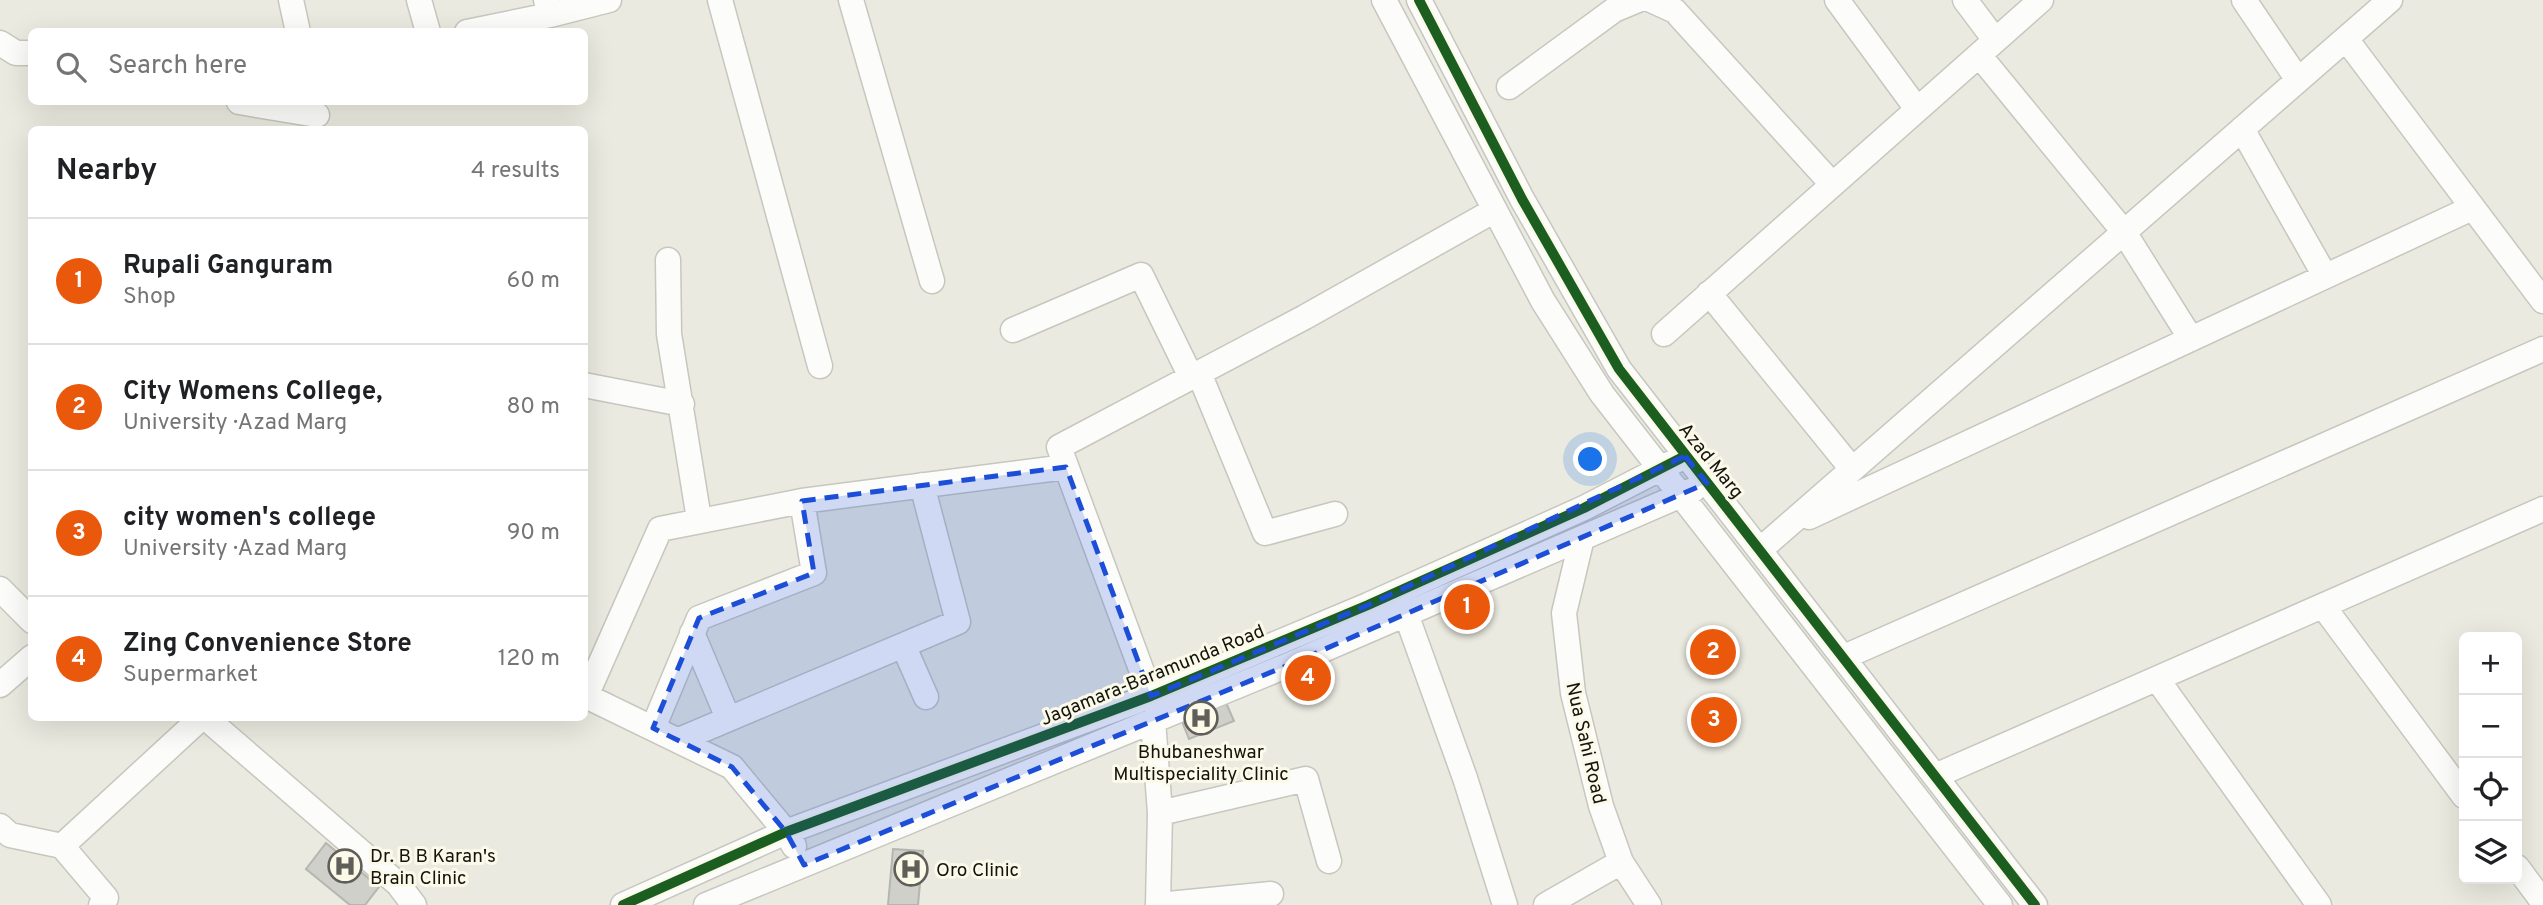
<!DOCTYPE html>
<html lang="en">
<head>
<meta charset="utf-8">
<style>
  :root { --surface:#fff; --page:#f2f2f2; --text:#202124; --muted:#757577; --line:#e0e0e0; --accent:#ea580c }
  body { margin:0; font-family:Overpass,sans-serif; background:var(--page); color:var(--text) }
  .controls { position:absolute; right:21px; bottom:21px; display:grid; overflow:hidden; border-radius:10px; box-shadow:0 7px 28px #0002 }
  .controls button { width:63px; height:63px; display:grid; place-items:center; padding:0; border:0; border-bottom:2px solid var(--line); background:var(--surface); color:var(--text); font:35px sans-serif }
  .you { position:absolute; left:1591px; top:460px; width:24px; height:24px; margin:-18px; border:5px solid #fff; border-radius:50%; background:#1a73e8; box-shadow:0 0 0 10px #1a73e833 }
  .badge { display:grid; place-items:center; width:46px; height:46px; border-radius:50%; background:var(--accent); color:#fff; font-size:23px; font-weight:700 }
  .pin { position:absolute; translate:-50% -50%; border:4px solid #fff; box-shadow:0 2px 7px #0006 }
  .list { margin:0; padding:0; list-style:none }
  h2 { display:flex; justify-content:space-between; align-items:center; height:91px; margin:0; padding:0 28px; font-size:30px }
  h2 small { font-size:23px; font-weight:400; color:var(--muted) }
  .list li { display:grid; grid-template-columns:46px 1fr auto; gap:21px; align-items:center; box-sizing:border-box; height:126px; padding:0 28px; border-top:2px solid var(--line) }
  .list b { display:block; font-size:26px; white-space:nowrap }
  .list p { margin:0; font-size:23px; white-space:nowrap; color:var(--muted) }
  .list em { font-size:23px; font-style:normal; color:var(--muted) }
  .icon { flex:none; width:38px; height:38px; fill:none; stroke:currentColor; stroke-width:2; stroke-linecap:round; stroke-linejoin:round }
  .map { position:relative; flex:none; width:2543px; height:905px; overflow:hidden }
  .search { position:absolute; background:var(--surface); box-shadow:0 7px 28px #0002; left:28px; top:28px; width:560px; height:77px; display:flex; align-items:center; gap:18px; box-sizing:border-box; padding:0 24px; border-radius:10px; color:var(--muted); font-size:26px }
  .panel { position:absolute; background:var(--surface); box-shadow:0 7px 28px #0002; left:28px; top:126px; width:560px; height:595px; border-radius:10px }
  .map>svg:first-child { display:block }
  .building { fill:#cfd0c9; stroke:#b5b6b0; stroke-width:2 }
  .lines { fill:none; stroke-linecap:round; stroke-linejoin:round }
  .minor-casing { stroke:#c7c7bf; stroke-width:27 }
  .minor { stroke:#fcfcfa; stroke-width:24 }
  .cycleway-casing { stroke:#fbfae9; stroke-width:15 }
  .cycleway { stroke:#1b5e20; stroke-width:10 }
  .marked { fill:#1d4ed8; fill-opacity:0.2; stroke:#1d4ed8; stroke-width:5; stroke-dasharray:14 9; stroke-linejoin:round }
  .labels { text-anchor:middle; stroke-width:6; stroke-linejoin:round; paint-order:stroke }
  .street-label { font-size:19px; fill:#14130e; stroke:#fbfae9 }
  .poi-label { font-size:19px; fill:#14130e; stroke:#fbfae9; text-anchor:start }
</style>
</head>
<body>
<div class="map">
<svg width="2543" height="905" viewBox="0 0 2543 905">
  <rect width="100%" height="100%" fill="#eaeae0"/>
  <!-- building -->
  <path class="building" d="M1223 696 1234 721 1189 739 1179 714Z
    M326 843 379 887 365 905H350L306 869Z
    M893 849 923 851 918 905H888Z"/>
  <g class="lines">
    <defs>
      <path id="minor" d="M291 0 298 32
        M419 0 428 32
        M720 0 820 366
        M851 0 932 281
        M1384 0 1543 301 1602 394 2000 905
        M1419 0 1522 199 1619 369 2035 905
        M1651 0 1675 11 1832 184
        M1837 0 1917 109
        M1965 0 1995 40
        M2244 0 2298 80
        M550 15 609 0
        M467 32 550 15 546 0
        M2346 39 2543 301
        M0 43 16 53H32
        M1979 55 2124 232 2191 339
        M1509 87 1614 10 1638 0
        M239 102 317 115
        M2242 129 2325 276
        M668 260 669 334 699 519
        M1709 293 1852 469
        M1013 330 1141 275 1191 377
        M1664 334 2041 0
        M1199 373 1265 533 1335 514
        M584 385 682 404
        M1809 517 2472 208
        M1761 549 2390 0
        M0 589 32 621
        M2323 606 2464 796
        M1406 614 1465 778 1505 905
        M692 633 728 718
        M904 647 926 697
        M1844 657 2543 349
        M2157 679 2319 905
        M0 685 32 657
        M1151 696 1059 447 1305 317 1495 210
        M206 718 398 884 414 905
        M1153 720 1160 813 1158 905
        M653 728 699 618 814 573 802 501
        M679 740 958 622 922 485
        M1935 776 2543 509
        M1160 813 1306 779 1329 861
        M0 826 10 835 62 846 106 898 101 905
        M62 846 201 718
        M794 846 786 832 732 767 586 696 660 529 802 501 1066 467
        M1621 862 1649 905
        M2517 867 2543 902
        M623 905 786 832 1151 696 1368 605 1584 508 1685 456
        M706 905 1286 666 1693 490
        M1158 905 1271 894
        M1546 905 1621 862 1601 806 1573 693 1564 613 1582 538"/>
    </defs>
    <!-- minor casing -->
    <use href="#minor" class="minor-casing"/>
    <!-- minor -->
    <use href="#minor" class="minor"/>
    <defs>
      <path id="cycleway" d="M1419 0 1522 199 1619 369 2035 905
        M623 905 786 832 1151 696 1368 605 1584 508 1685 456"/>
    </defs>
    <!-- cycleway casing -->
    <use href="#cycleway" class="cycleway-casing"/>
    <!-- cycleway -->
    <use href="#cycleway" class="cycleway"/>
  </g>
  <!-- marked area -->
  <path class="marked" d="M1685 456 1707 483 1286 666 804 865 786 832 732 767 653 728 699 618 814 573 802 501 1066 467 1151 696 1368 605Z"/>
  <!-- icons -->
  <defs>
    <symbol id="hospital-ring" viewBox="-11 -11 22 22"><circle r="9.5" fill="#fbfae9" stroke="#5f5e58" stroke-width="1.5"/><path d="M-5-5h3v3.5h4V-5h3V5h-3V1.5h-4V5h-3Z" fill="#5f5e58"/></symbol>
  </defs>
  <g fill-rule="evenodd">
    <use href="#hospital-ring" x="1182" y="699" width="38" height="38"/>
    <use href="#hospital-ring" x="326" y="847" width="38" height="38"/>
    <use href="#hospital-ring" x="892" y="850" width="38" height="38"/>
  </g>
  <g class="labels">
    <!-- street labels -->
    <g class="street-label">
      <text transform="translate(1712 460) rotate(51)" y="7">Azad Marg</text>
      <text transform="translate(1152 674) rotate(-22)" y="7">Jagamara-Baramunda Road</text>
      <text transform="translate(1587 743) rotate(77)" y="7">Nua Sahi Road</text>
    </g>
    <!-- poi labels -->
    <g class="poi-label">
      <text x="1201" y="758" text-anchor="middle">Bhubaneshwar<tspan x="1201" dy="22">Multispeciality Clinic</tspan></text>
      <text x="370" y="862">Dr. B B Karan's<tspan x="370" dy="22">Brain Clinic</tspan></text>
      <text x="936" y="876">Oro Clinic</text>
    </g>
  </g>
</svg>
<div class="controls">
<button>+</button>
<button>−</button>
<button><svg class="icon" aria-label="locate" viewBox="0 0 24 24"><circle cx="12" cy="12" r="6"/><path d="M12 2v4M12 18v4M2 12h4M18 12h4"/></svg></button>
<button><svg class="icon" aria-label="layers" viewBox="0 0 24 24"><path d="M12 4l9 5-9 5-9-5zM3 14l9 5 9-5"/></svg></button>
</div>
<div class="you"></div>
<div class="pin badge" style="left:1467px;top:607px">1</div>
<div class="pin badge" style="left:1713px;top:652px">2</div>
<div class="pin badge" style="left:1714px;top:720px">3</div>
<div class="pin badge" style="left:1308px;top:678px">4</div>
<div class="search"><svg class="icon" aria-label="search" viewBox="0 0 24 24"><circle cx="10" cy="10" r="6"/><path d="M15 15l6 6"/></svg>Search here</div>
<section class="panel">
<h2>Nearby<small>4 results</small></h2>
<ul class="list">
<li><span class="badge">1</span><div><b>Rupali Ganguram</b><p>Shop</p></div><em>60 m</em></li>
<li><span class="badge">2</span><div><b>City Womens College,</b><p>University · Azad Marg</p></div><em>80 m</em></li>
<li><span class="badge">3</span><div><b>city women's college</b><p>University · Azad Marg</p></div><em>90 m</em></li>
<li><span class="badge">4</span><div><b>Zing Convenience Store</b><p>Supermarket</p></div><em>120 m</em></li>
</ul>
</section>
</div>
</body>
</html>
